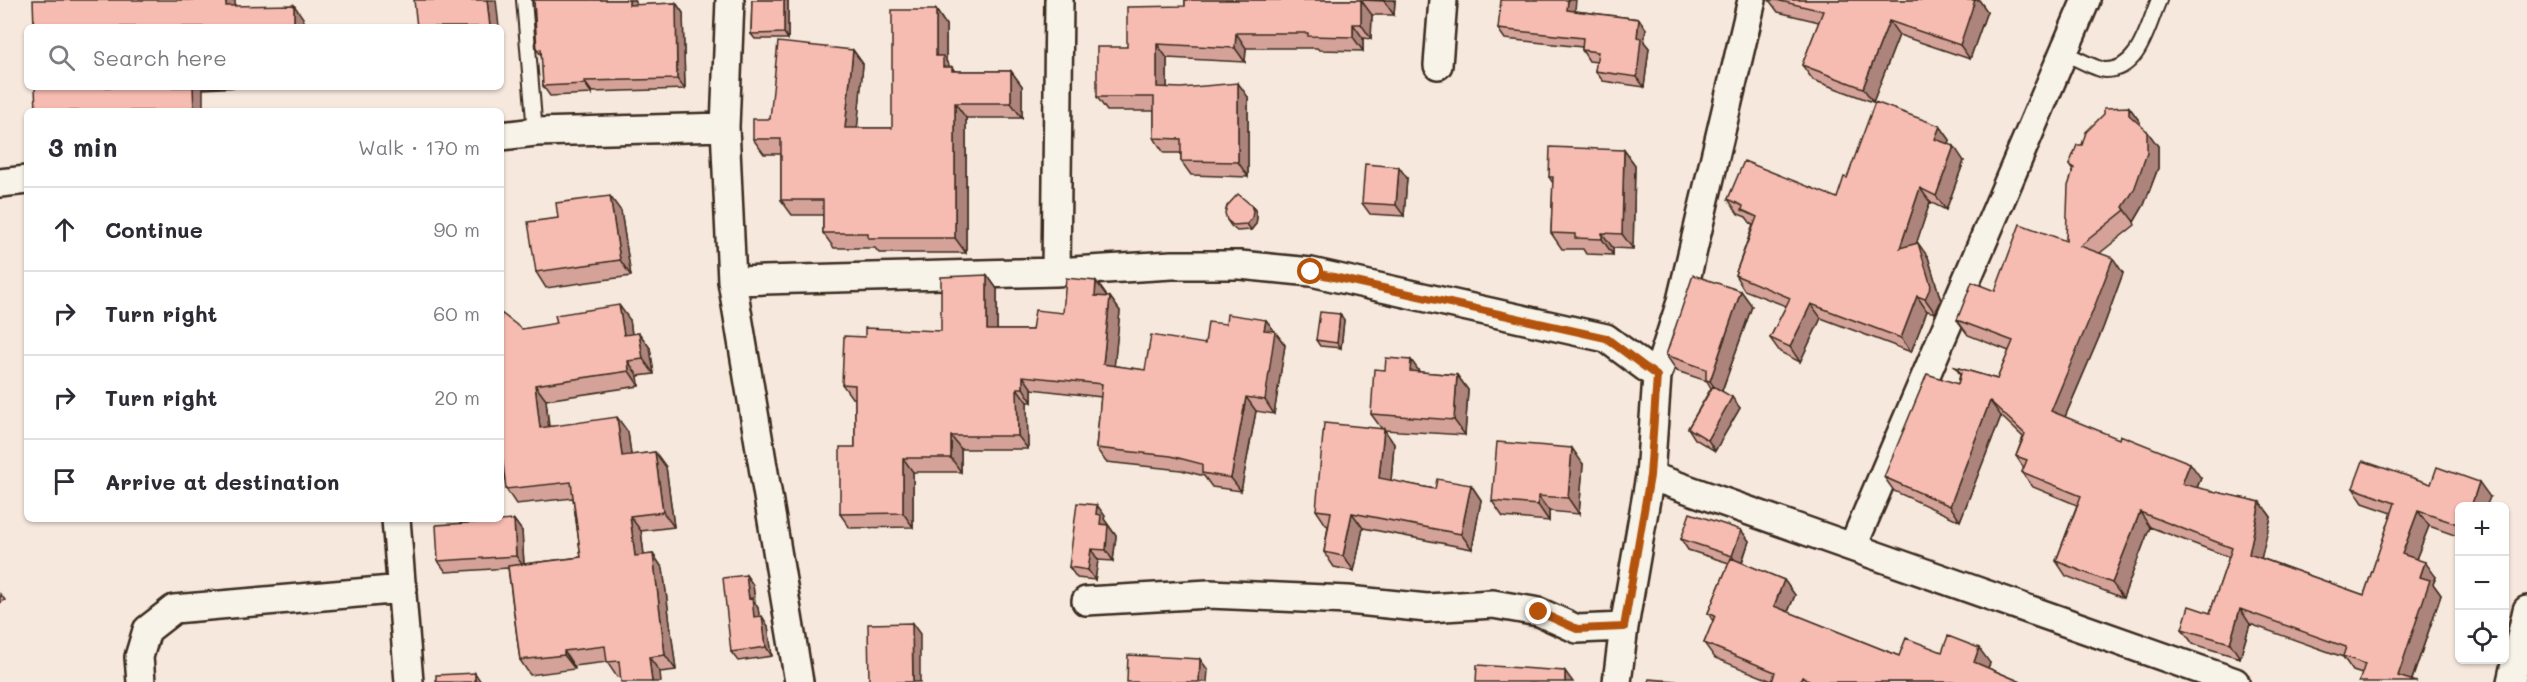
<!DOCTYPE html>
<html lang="en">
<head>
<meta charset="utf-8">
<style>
  :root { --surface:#fff; --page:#f2f2f3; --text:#2b2b33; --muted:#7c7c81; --line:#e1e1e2 }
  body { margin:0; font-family:Mali,sans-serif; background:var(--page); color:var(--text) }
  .controls { position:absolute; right:18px; bottom:18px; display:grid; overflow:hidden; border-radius:9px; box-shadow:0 2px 4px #0004 }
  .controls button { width:54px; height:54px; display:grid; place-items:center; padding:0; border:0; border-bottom:2px solid var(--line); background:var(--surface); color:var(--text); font:30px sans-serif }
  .stop { position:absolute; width:18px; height:18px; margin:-14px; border:4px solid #b45309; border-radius:50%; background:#fff }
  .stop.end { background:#b45309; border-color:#fff; box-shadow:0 2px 6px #0008 }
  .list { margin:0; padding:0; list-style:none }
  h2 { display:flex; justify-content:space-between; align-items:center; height:78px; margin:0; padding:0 24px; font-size:26px }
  h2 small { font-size:20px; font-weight:400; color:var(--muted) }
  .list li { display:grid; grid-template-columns:39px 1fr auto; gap:18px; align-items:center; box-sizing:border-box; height:84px; padding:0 24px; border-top:2px solid var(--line) }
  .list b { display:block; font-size:22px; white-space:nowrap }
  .list em { font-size:20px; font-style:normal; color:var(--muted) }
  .icon { flex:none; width:33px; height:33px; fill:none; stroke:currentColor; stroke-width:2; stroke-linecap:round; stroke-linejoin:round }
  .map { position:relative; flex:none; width:2527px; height:682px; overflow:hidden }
  .search { position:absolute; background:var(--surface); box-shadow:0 2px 4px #0004; left:24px; top:24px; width:480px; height:66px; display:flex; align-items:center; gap:15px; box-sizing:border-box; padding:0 21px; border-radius:9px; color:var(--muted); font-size:22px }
  .panel { position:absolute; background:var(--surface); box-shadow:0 2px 4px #0004; left:24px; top:108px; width:480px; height:414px; border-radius:9px }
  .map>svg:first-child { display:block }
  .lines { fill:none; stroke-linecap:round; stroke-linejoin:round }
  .service-casing { stroke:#3b2a1e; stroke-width:18 }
  .minor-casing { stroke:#3b2a1e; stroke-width:32 }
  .service { stroke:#f7f3e8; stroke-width:14 }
  .minor { stroke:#f7f3e8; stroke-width:27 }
  .wall { fill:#d4a298; stroke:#3b2a1e; stroke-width:1.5 }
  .shaded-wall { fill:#ad847c; stroke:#3b2a1e; stroke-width:1.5 }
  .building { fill:#f7bcb1; stroke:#3b2a1e; stroke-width:1.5 }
  .route { stroke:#b45309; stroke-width:8 }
</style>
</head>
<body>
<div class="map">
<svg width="2527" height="682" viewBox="0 0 2527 682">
  <rect width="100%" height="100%" fill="#f7e8dd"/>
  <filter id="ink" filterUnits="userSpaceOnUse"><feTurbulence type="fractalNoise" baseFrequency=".0167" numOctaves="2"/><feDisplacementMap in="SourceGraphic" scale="12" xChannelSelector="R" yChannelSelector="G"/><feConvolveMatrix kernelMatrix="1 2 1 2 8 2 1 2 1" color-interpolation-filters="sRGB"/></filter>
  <g filter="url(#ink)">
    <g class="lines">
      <defs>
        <path id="service" d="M524 0 535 132
          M2063 52C2074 57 2097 70 2106 70 2140 70 2148 24 2159 0"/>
        <path id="minor" d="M730 0 725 127 732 281 799 682
          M1438 65 1443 0
          M501 136 535 132 725 127
          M0 183 27 180
          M1056 272 1059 0
          M732 281 1056 272 1172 265H1240L1311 272 1606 338 1657 376
          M1650 476 2235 682
          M396 519 409 682
          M1853 546 2086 0
          M1086 601 1209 594 1348 600 1427 608 1493 604 1539 612 1577 629 1624 627
          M141 682 139 657 147 630 174 609 403 589
          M1617 682 1624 627 1650 476 1657 376 1680 305 1752 0
          M2511 682 2527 610"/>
      </defs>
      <!-- service casing -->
      <use href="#service" class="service-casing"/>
      <!-- minor casing -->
      <use href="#minor" class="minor-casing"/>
      <!-- service -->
      <use href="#service" class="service"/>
      <!-- minor -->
      <use href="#minor" class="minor"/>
    </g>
    <!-- wall -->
    <path class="wall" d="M534 0H635L636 5 676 3 683 13 685 89 592 92V94L550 96 543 86 542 56 537 50Z
      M752 0H788V39H755L751 34Z
      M1185 0H1395L1394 15H1372L1371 39 1363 38V51L1319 50 1317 48H1246L1245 62 1167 58V88L1248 97V177L1191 175 1181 161V153H1164L1154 138V111H1107L1097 97 1127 47 1185 6Z
      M1769 0H1979L1987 11 1970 59 1899 35 1873 102 1813 80 1802 65 1819 22 1778 12Z
      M936 10 946 25V61L950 67 955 71H1011L1022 86V118H966V253H879L875 248H834L823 233V215H792L781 200V154H764L753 139 770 119 853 50 863 64 857 128H892Z
      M1575 11 1639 19 1646 29 1644 42 1649 48 1644 87 1603 81 1595 71 1597 62 1589 61 1582 50V47L1505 39 1498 29Z
      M35 87H241L203 89Z
      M2129 107 2140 122V125L2158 146V168L2144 205 2134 222 2135 225 2100 253 2123 273 2103 328 2065 417 2201 478 2197 488 2260 502 2271 517 2261 558 2364 595 2392 513 2363 503 2353 488 2431 484 2490 497 2460 507V537L2429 526 2416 559 2436 577 2433 584 2441 595 2412 680 2362 674 2353 671 2343 657 2250 624 2240 658 2193 644 2182 629 2210 613 2229 557 2150 527 2123 598 2066 576 2056 561 2077 505 2033 487 2022 472 2024 468 2016 456 2023 437 2001 416 1960 521 1894 491 1884 477 1958 384 1960 374 1955 367 1997 379 2009 351 1968 335 1957 320 1995 291 2066 241 2073 171 2069 165 2082 145Z
      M1940 126 1950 140 1949 144 1964 161 1946 210 1930 202 1916 244 1928 257 1941 301 1935 313 1927 311 1911 352 1821 318 1800 362 1780 352 1770 338 1786 306 1744 290 1735 275 1753 225H1752L1746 217 1738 214 1728 199 1837 198 1847 178Z
      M1624 150 1635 165 1633 249 1613 248V255L1586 254 1583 249H1562L1551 233 1553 183 1549 177Z
      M1407 178 1404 216 1370 214 1362 203Z
      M1251 205 1255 210 1257 217 1256 224 1251 230 1237 231 1231 226 1227 220Z
      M621 211 631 276 546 288 536 272Z
      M987 275 997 289V330H1032L1063 313 1096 281 1106 295V297H1110L1120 311 1114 366 1145 370 1205 344 1226 324 1266 320 1285 345 1274 414 1256 411 1241 491 1212 487 1204 476 1181 470 1106 462 1096 448 1101 397 1032 389V402H1027L1028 449H961V472H913V527L850 528 840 514 855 447V398H852L842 384 865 337 941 331Z
      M1741 291 1752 306 1722 391 1740 408 1715 451 1695 439 1688 428 1711 388 1707 381 1677 371 1666 355Z
      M1340 314 1344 320 1341 348 1320 346 1316 340Z
      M630 320 632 334 639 333 650 348 654 374 638 376 639 386 546 400 549 426 628 432 631 455 655 452 666 467 674 527 641 531 644 555 653 554 663 569 676 670 617 677 607 662 574 666 575 669 530 675 520 660 508 568 446 572 438 561 514 520 522 531 524 564 581 557 573 498 516 504 506 489 522 329Z
      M1411 360 1419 372 1457 375 1468 390 1465 435 1384 430 1394 444 1391 481 1435 489 1471 485 1481 500 1472 549 1363 528 1354 571 1334 567 1324 552 1328 526 1326 525 1316 510 1382 429 1371 414 1385 370Z
      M1583 464 1579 514 1549 511V521L1503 517 1492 501Z
      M1105 516 1104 519 1116 536 1113 561 1098 560 1095 580 1077 578 1069 567Z
      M1741 530 1749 541 1742 563 1784 580 1795 595 1788 612 1899 656 1942 652 1990 663 1988 668 2021 682H1772V681L1715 658 1704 643 1713 621 1708 613 1729 563 1688 550 1681 539Z
      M746 575 753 585 755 603 758 608 759 617 768 626 772 656 738 661 731 652Z
      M0 594 5 600 0 603Z"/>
    <!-- shaded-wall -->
    <path class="shaded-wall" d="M226 0H235L236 20 226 6Z
      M487 0H496L499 27H490Z
      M629 0H635L636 2 637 16 629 5Z
      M784 0H788V39L784 33Z
      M1361 0 1372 15 1371 39 1361 24Z
      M1384 0H1395L1394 15 1384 1Z
      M1568 0H1576L1574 20 1567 10Z
      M1971 0H1979L1987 11 1970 59 1960 45Z
      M676 3 683 13 685 89 677 79Z
      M294 5 303 18V27H294Z
      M936 10 946 25V61L952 70V67L963 82H953L936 56Z
      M1639 19 1646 29 1644 42 1649 48 1644 87 1637 77V37Z
      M1889 21 1899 35 1873 102 1863 88Z
      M1353 24 1363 38V51L1353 37Z
      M1236 33 1246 48 1245 62 1235 48Z
      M501 44 503 65 501 61Z
      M1157 44 1167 58V102L1157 87Z
      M853 50 863 64 856 143 845 128Z
      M1011 71 1022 86V118L1011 103Z
      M584 81 592 92V94L585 84Z
      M1238 83 1248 97V177L1238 162Z
      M193 87H201L203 89V111H194Z
      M955 103 966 118V253L955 238Z
      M2129 107 2140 122 2139 130 2129 115Z
      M1940 126 1950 140 1945 154 1935 139Z
      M2147 131 2158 146V168L2144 205 2134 222 2123 207Z
      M1954 146 1964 161 1946 210 1936 196Z
      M1624 150 1635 165 1633 249 1622 234Z
      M1399 167 1407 178 1404 216 1396 205Z
      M1920 188 1930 202 1910 263 1900 248Z
      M610 196 621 211 631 276 620 260Z
      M1251 205 1255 210 1257 217 1256 224 1251 230 1247 224Z
      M1602 233 1613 248V255L1602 239Z
      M1918 243 1928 257 1941 301 1935 313 1925 299Z
      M2113 258 2123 273 2103 328 2061 426 2051 411Z
      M987 275 997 289V344L987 330Z
      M1096 281 1106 295 1105 310 1095 296Z
      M1741 291 1752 306 1720 396 1710 381Z
      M1917 296 1927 311 1911 352 1901 338Z
      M1110 297 1120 311 1113 378 1103 364Z
      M1811 304 1821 318 1800 362 1790 347Z
      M619 305 630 320 634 350 624 335Z
      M1340 314 1344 320 1341 348 1337 343Z
      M1266 320 1285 345 1274 414 1265 400 1264 330Z
      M639 333 650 348 654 374 643 359Z
      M1411 360 1422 375 1410 371Z
      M628 361 638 376 639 386 629 371Z
      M1457 375 1468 390 1465 435 1454 420Z
      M1023 376 1032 389V402L1023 388Z
      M535 385 546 400 550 442 540 428Z
      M1017 388 1027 402 1028 449 1018 436Z
      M1246 397 1256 411 1241 491 1231 478Z
      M1732 397 1740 408 1715 451 1708 440Z
      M1990 401 2001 416 1960 521 1950 506Z
      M617 417 628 432 633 471 622 456Z
      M1384 429 1394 444 1390 493 1379 478Z
      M951 436 961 449V472L951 458Z
      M1572 448 1583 464 1579 514 1568 498Z
      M655 452 666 467 674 527 663 512Z
      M903 458 913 472V527L903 513Z
      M2190 463 2201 478 2192 499 2182 484Z
      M2479 482 2490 497 2486 507H2471Z
      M1471 485 1481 500 1472 549 1461 534Z
      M1538 496 1549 511V521L1538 505Z
      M2260 502 2271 517 2259 568 2249 554Z
      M1097 505 1105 516 1104 519 1116 536 1113 561 1106 550 1100 524 1096 514Z
      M2418 511 2429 526 2412 569 2402 554Z
      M2140 512 2150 527 2123 598 2112 583Z
      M1352 513 1363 528 1354 571 1343 556Z
      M630 516 641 531 646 571 635 556Z
      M514 520 522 531 524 567 516 556Z
      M1741 530 1749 541 1740 567 1732 556Z
      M1091 549 1098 560 1095 580 1088 570Z
      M653 554 663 569 676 670 665 655Z
      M2425 562 2436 577 2433 584 2441 595 2411 682 2398 676 2420 577Z
      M746 575 753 585 755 603 758 608 761 627 754 617 749 599Z
      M1784 580 1795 595 1784 621 1774 606Z
      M2240 609 2250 624 2240 658 2230 643Z
      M762 616 768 626 772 656 766 647Z
      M912 623 920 634V682H913Z
      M1979 648 1990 663 1984 677 1974 662Z
      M564 651 574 666 575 669 564 655Z
      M649 657 660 672 661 682H652Z
      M1200 659 1208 670 1207 682H1199Z
      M1565 671 1573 682H1565Z
      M475 673 481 682H475Z"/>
    <!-- building -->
    <path class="building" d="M33 0H226V6L294 5V27H34Z
      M414 0H487L490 27H417Z
      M534 0H629V5L676 3 677 79 584 81 585 84 543 86 541 49 537 50Z
      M752 0H784V33L751 34Z
      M1185 0H1384V1L1361 0V24H1353V37L1308 36V33H1236L1235 48 1157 44V87L1181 88 1238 83V162L1181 161V139L1154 138V97H1097V47H1127V7L1185 6Z
      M1501 0H1568L1567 10 1639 19 1637 37 1641 38 1637 77 1595 71 1598 52 1582 50 1583 38 1498 29Z
      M1776 0H1975L1960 45 1889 21 1863 88 1802 65 1823 11Z
      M892 10H936V56H943V67H952V71H1011V103H955V238H868V233H823V200H781V139H753V119H770L778 42 853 50 845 128H892Z
      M35 87H193L194 111H36Z
      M1875 102 1940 126 1935 139 1954 146 1936 196 1920 188 1900 248 1918 243 1931 286 1925 299 1917 296 1901 338 1811 304 1790 347 1770 338 1790 298 1735 275 1757 217 1742 210 1743 206 1728 199 1744 161 1837 198 1844 177 1847 178Z
      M2129 107V115L2147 131V153L2134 190 2123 207 2125 210 2080 246 2113 258 2092 313 2051 411 2119 439 2120 435 2190 463 2182 484 2260 502 2249 554 2364 595 2395 503 2353 488 2363 461 2431 484 2437 467 2479 482 2471 507H2460V525L2418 511 2402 554 2425 562 2420 577 2430 580 2398 676 2417 682H2359L2365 664 2343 656 2346 647 2240 609 2230 643 2182 629 2189 606 2210 613 2232 548 2140 512 2112 583 2056 561 2081 496 2022 472 2027 460 2016 456 2025 434 1990 401 1950 506 1884 477 1927 374 1958 384 1961 373 1955 367 1997 379 2013 341 1957 320 1972 282 1995 291 2020 224 2066 241 2068 186 2074 168 2069 165 2077 145H2082L2086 132 2104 114V108Z
      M1550 147 1624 150 1622 234 1602 233V239L1575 238V234L1551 233 1553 177H1549Z
      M1365 164 1399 167 1396 205 1362 203Z
      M1238 194 1251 205 1253 211 1252 218 1247 224 1233 225 1227 220 1225 213 1227 206Z
      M610 196 620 260 536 272 528 222 558 218 556 203Z
      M987 275V330H1032L1035 310 1063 313 1066 278 1096 281 1095 296 1110 297 1103 364 1145 370 1151 335 1205 344 1208 322 1226 324 1227 314 1266 320 1264 330 1275 331 1265 400 1246 397 1231 478 1202 473V464L1171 456 1096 448 1102 384 1023 376V388H1017L1018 436H951V458H903V513L840 514V447H855V385L842 384 844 336 865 337V328L941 331V277Z
      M1693 275 1741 291 1710 381 1706 380V369L1666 355Z
      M619 305 624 335 639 333 643 359 628 361 629 371 535 385 540 428 617 417 622 456 655 452 663 512 630 516 635 556 653 554 665 655 649 657 652 682H621L619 661 607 662 605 646 564 651V655L520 660 508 566 581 557 571 482 506 489 501 446V313L522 329 557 323 555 315Z
      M1320 312 1340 314 1337 343 1316 340Z
      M1386 358 1411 360 1410 371 1457 375 1454 420 1371 414 1374 369 1385 370Z
      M1713 386 1732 397 1708 440 1688 428Z
      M1324 423 1384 429 1379 478 1435 489 1437 479 1471 485 1461 534 1352 513 1343 556 1324 552 1331 512 1316 510Z
      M1497 442 1572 448 1568 498 1538 496V505L1492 501Z
      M1077 503 1097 505 1096 514 1101 515 1100 524 1108 525 1106 550 1091 549 1088 570 1069 567Z
      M1690 513 1741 530 1732 556 1681 539Z
      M514 520 516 556 438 561 436 525Z
      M1731 558 1784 580 1774 606 1899 656 1906 638 1942 652 1948 636 1979 648 1974 662 2021 682H1814L1802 677 1800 682H1772L1775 672 1704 643 1715 616 1708 613Z
      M746 575 749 599 752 598 754 617 762 616 766 647 731 652 723 578Z
      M912 623 913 682H869L868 624Z
      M1128 655 1200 659 1199 682H1127Z
      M1477 665 1565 671V682H1476Z
      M475 673V682H436V675Z
      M1649 679 1676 681V682H1648Z"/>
  </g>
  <g class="lines" filter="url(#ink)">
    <!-- route -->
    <path class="route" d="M1311 272 1606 338 1657 376 1650 476 1624 627 1577 629 1539 612"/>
  </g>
</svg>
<div class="controls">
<button>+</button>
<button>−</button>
<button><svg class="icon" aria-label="locate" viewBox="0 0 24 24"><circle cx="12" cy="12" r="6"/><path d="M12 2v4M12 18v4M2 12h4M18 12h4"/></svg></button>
</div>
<div class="stop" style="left:1311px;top:272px"></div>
<div class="stop end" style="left:1539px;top:612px"></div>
<div class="search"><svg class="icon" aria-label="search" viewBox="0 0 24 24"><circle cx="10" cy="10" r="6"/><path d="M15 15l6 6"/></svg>Search here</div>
<section class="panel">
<h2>3 min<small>Walk · 170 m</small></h2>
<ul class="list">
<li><svg class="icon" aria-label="ahead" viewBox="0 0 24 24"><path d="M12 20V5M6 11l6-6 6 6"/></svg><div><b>Continue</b></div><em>90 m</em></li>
<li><svg class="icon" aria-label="right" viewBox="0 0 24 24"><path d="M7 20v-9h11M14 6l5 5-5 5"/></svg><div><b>Turn right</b></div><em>60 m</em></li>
<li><svg class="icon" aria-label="right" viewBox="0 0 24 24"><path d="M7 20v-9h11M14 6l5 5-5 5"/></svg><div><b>Turn right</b></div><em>20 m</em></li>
<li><svg class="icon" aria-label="arrive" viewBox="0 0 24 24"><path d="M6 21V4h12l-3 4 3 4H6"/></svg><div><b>Arrive at destination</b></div></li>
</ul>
</section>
</div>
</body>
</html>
